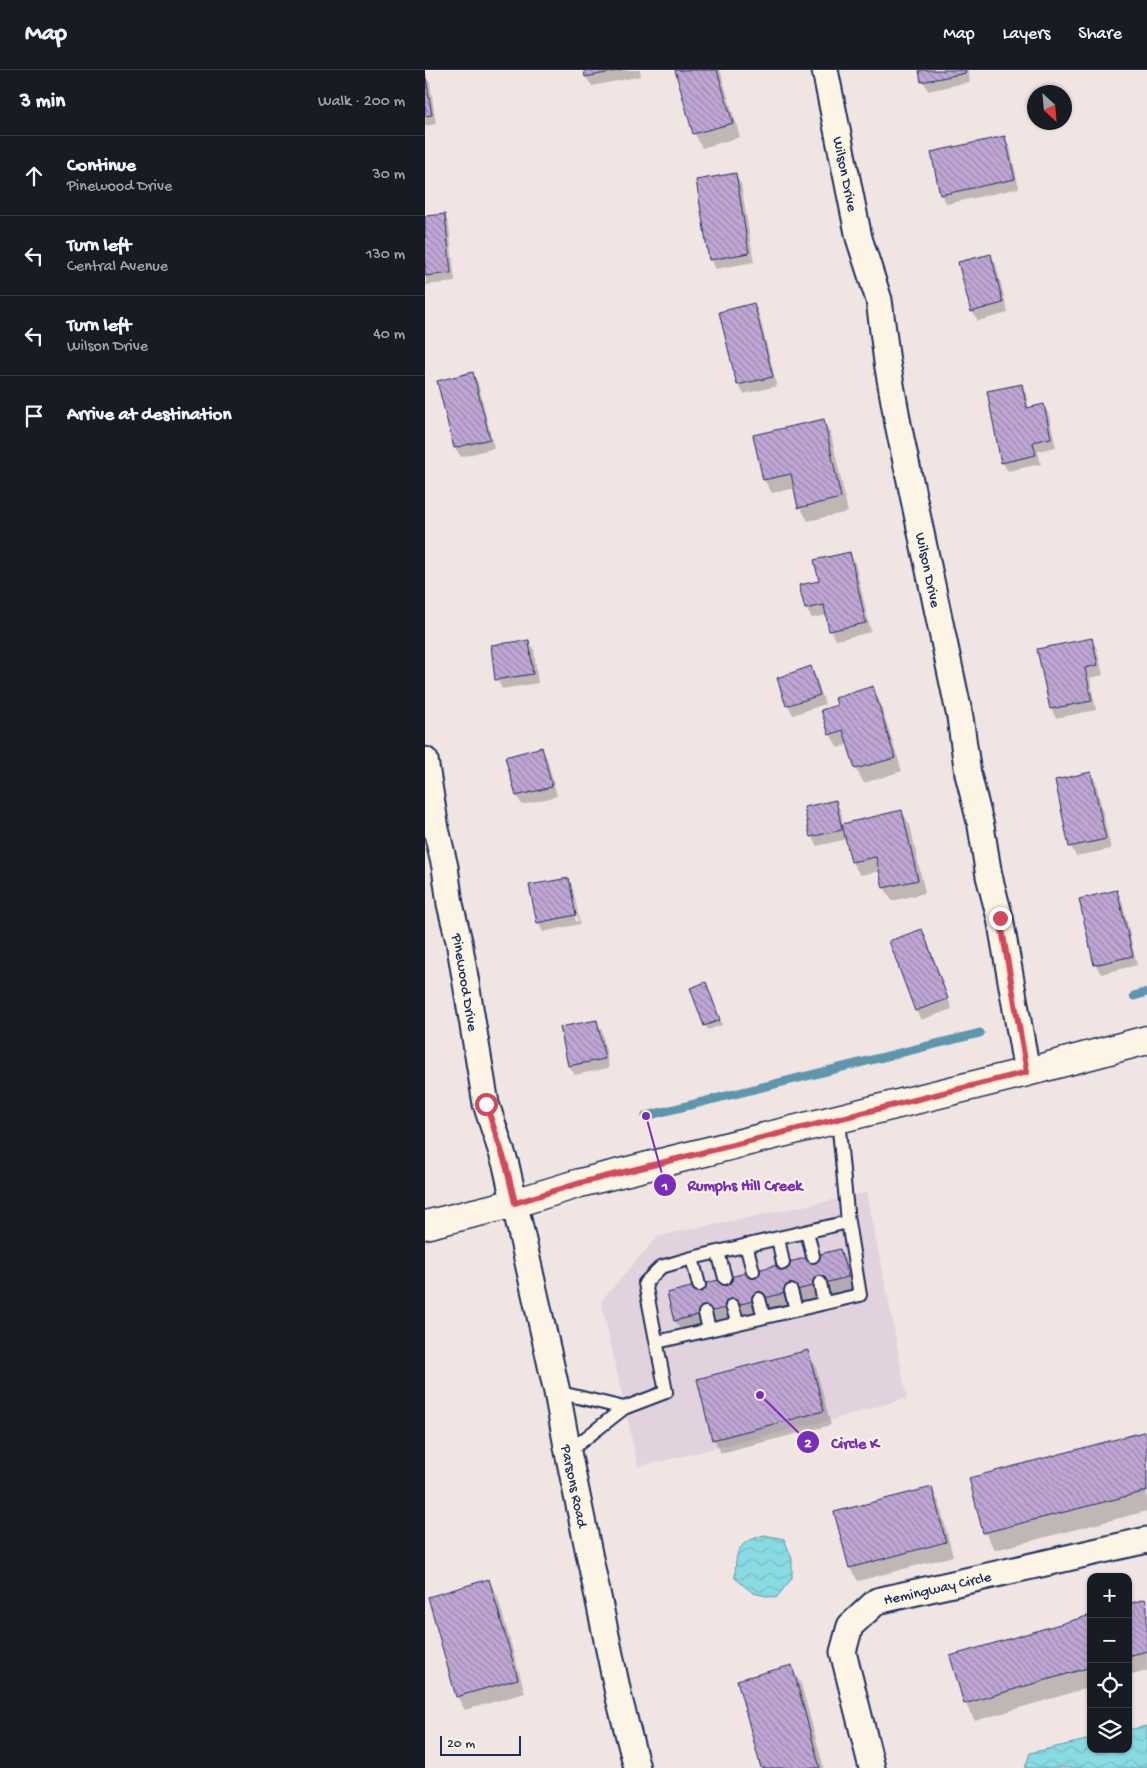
<!DOCTYPE html>
<html lang="en">
<head>
<meta charset="utf-8">
<style>
  :root { --surface:#171b24; --page:#242831; --text:#f1f3f6; --muted:#9ea1a6; --line:#363941 }
  body { margin:0; font-family:"Gochi Hand",sans-serif; background:var(--page); color:var(--text) }
  .controls { position:absolute; right:15px; bottom:15px; display:grid; overflow:hidden; border-radius:10px; box-shadow:0 1px 4px #0004 }
  .controls button { width:45px; height:45px; display:grid; place-items:center; padding:0; border:0; border-bottom:1px solid var(--line); background:var(--surface); color:var(--text); font:25px sans-serif }
  .compass { position:absolute; left:602px; top:15px; width:45px; height:45px; border-radius:50%; background:var(--surface); box-shadow:0 1px 4px #0004; rotate:154deg }
  .scale { position:absolute; left:15px; bottom:12px; width:81px; box-sizing:border-box; padding-left:5px; border:2px solid #1b2f5e; border-top:0; font-size:14px; line-height:18px; white-space:nowrap; color:#1b2f5e; -webkit-text-stroke:4px #fcf5e5; paint-order:stroke }
  .stop { position:absolute; width:15px; height:15px; margin:-11px; border:4px solid #d1495b; border-radius:50%; background:#fff }
  .stop.end { background:#d1495b; border-color:#fff; box-shadow:0 1px 5px #0008 }
  .list { margin:0; padding:0; list-style:none }
  h2 { display:flex; justify-content:space-between; align-items:center; height:65px; margin:0; padding:0 20px; font-size:21px }
  h2 small { font-size:16px; font-weight:400; color:var(--muted) }
  .list li { display:grid; grid-template-columns:32px 1fr auto; gap:15px; align-items:center; box-sizing:border-box; height:80px; padding:0 20px; border-top:1px solid var(--line) }
  .list b { display:block; font-size:19px; white-space:nowrap }
  .list p { margin:0; font-size:16px; white-space:nowrap; color:var(--muted) }
  .list em { font-size:16px; font-style:normal; color:var(--muted) }
  .icon { flex:none; width:28px; height:28px; fill:none; stroke:currentColor; stroke-width:2; stroke-linecap:round; stroke-linejoin:round }
  .map { position:relative; flex:none; width:722px; height:1698px; overflow:hidden }
  header { display:flex; align-items:center; gap:30px; box-sizing:border-box; height:70px; padding:0 25px; background:var(--surface); border-bottom:1px solid var(--line) }
  header strong { font-size:24px }
  nav { display:flex; gap:28px; margin-inline-start:auto; font-size:18px }
  main { display:flex }
  aside { flex:1; background:var(--surface) }
  .map>svg:first-child { display:block }
  .built { fill:#e2d2de }
  .water { fill:url(#water-waves); stroke:#5d96ad }
  .shadow { fill:#0003; fill-rule:evenodd }
  .lines { fill:none; stroke-linecap:round; stroke-linejoin:round }
  .stream { stroke:#5d96ad; stroke-width:9 }
  .building { fill:url(#building-back-hatch); stroke:#1b2f5e }
  .lane-casing { stroke:#1b2f5e; stroke-width:16 }
  .street-casing { stroke:#1b2f5e; stroke-width:29 }
  .secondary-casing { stroke:#1b2f5e; stroke-width:31 }
  .lane { stroke:#fcf5e5; stroke-width:12 }
  .street { stroke:#fcf5e5; stroke-width:25 }
  .secondary { stroke:#fcf5e5; stroke-width:28 }
  .route { stroke:#d1495b; stroke-width:6 }
  .labels { text-anchor:middle; stroke-width:4; stroke-linejoin:round; paint-order:stroke }
  .street-label { font-size:15px; fill:#1b2f5e; stroke:#fcf5e5 }
  .leader { fill:none; stroke:#7b2cbf; stroke-width:2 }
  .callout-dot { fill:#7b2cbf; stroke:#fcf5e5; stroke-width:2 }
  .mark-label { font-size:15px; text-anchor:middle; font-weight:bold; fill:#fff }
  .callout-label { font-size:16px; text-anchor:middle; font-weight:bold; fill:#7b2cbf; stroke:#fcf5e5; stroke-width:4; stroke-linejoin:round; paint-order:stroke }
</style>
</head>
<body>
<header>
<strong>Map</strong>
<nav><a>Map</a><a>Layers</a><a>Share</a></nav>
</header>
<main>
<aside>
<h2>3 min<small>Walk · 200 m</small></h2>
<ul class="list">
<li><svg class="icon" aria-label="ahead" viewBox="0 0 24 24"><path d="M12 20V5M6 11l6-6 6 6"/></svg><div><b>Continue</b><p>Pinewood Drive</p></div><em>30 m</em></li>
<li><svg class="icon" aria-label="left" viewBox="0 0 24 24"><path d="M17 20v-9H6M10 6l-5 5 5 5"/></svg><div><b>Turn left</b><p>Central Avenue</p></div><em>130 m</em></li>
<li><svg class="icon" aria-label="left" viewBox="0 0 24 24"><path d="M17 20v-9H6M10 6l-5 5 5 5"/></svg><div><b>Turn left</b><p>Wilson Drive</p></div><em>40 m</em></li>
<li><svg class="icon" aria-label="arrive" viewBox="0 0 24 24"><path d="M6 21V4h12l-3 4 3 4H6"/></svg><div><b>Arrive at destination</b></div></li>
</ul>
</aside>
<div class="map">
<svg width="722" height="1698" viewBox="0 0 722 1698">
  <defs>
    <pattern id="water-waves" width="16" height="10" patternUnits="userSpaceOnUse" patternTransform="scale(1.25)"><rect width="16" height="10" fill="#89dbe2"/><path d="M0 5q4-4 8 0t8 0" fill="none" stroke="#76bcc4"/></pattern>
    <pattern id="building-back-hatch" width="6" height="6" patternUnits="userSpaceOnUse" patternTransform="scale(1.25)"><rect width="6" height="6" fill="#c0a6d4"/><path d="M-1 5l2 2M0 0l6 6M5-1l2 2" fill="none" stroke="#9b88af"/></pattern>
  </defs>
  <rect width="100%" height="100%" fill="#f0e5e2"/>
  <filter id="ink" filterUnits="userSpaceOnUse"><feTurbulence type="fractalNoise" baseFrequency=".02" numOctaves="2"/><feDisplacementMap in="SourceGraphic" scale="10" xChannelSelector="R" yChannelSelector="G"/><feConvolveMatrix kernelMatrix="1 2 1 2 8 2 1 2 1" color-interpolation-filters="sRGB"/></filter>
  <g filter="url(#ink)">
    <!-- built -->
    <path class="built" d="M441 1123 464 1232 482 1328 402 1351 213 1397 176 1231 233 1166Z"/>
    <!-- water -->
    <path class="water" d="M339 1465 359 1469 367 1489V1508L351 1528 328 1523 310 1508C311 1480 311 1474 339 1465Z
      M722 1656V1698H600L605 1683 666 1669V1679H703V1660Z"/>
    <!-- shadow -->
    <path class="shadow" d="M160 0H215L216 6 167 16 161 7Z
      M251 0H295L315 67 277 78 270 64Z
      M495 0H543L545 12 503 21 498 11Z
      M0 5 5 13 11 54 0 56Z
      M580 68 585 77 594 118 522 134 516 125 508 83Z
      M310 104 316 114 329 192 291 199 285 189Z
      M19 145 24 155 30 212 1 215 0 147Z
      M565 185 571 194 583 243 553 251 547 241Z
      M329 234 334 244 352 316 319 324 313 315 296 242Z
      M48 303 53 313 69 378 36 387 30 378Z
      M596 315 601 324 604 339 619 336 624 345 631 377 613 381 616 394 583 401 577 392Z
      M398 351 406 364 423 442 383 451 375 437 371 418 347 423 339 410 330 366Z
      M425 484 430 493 446 562 411 570 406 561 402 545 387 548 381 539 376 516 395 512Z
      M667 570 672 579 678 605 665 608 671 640 631 648 626 639Z
      M103 571 109 580 113 613 77 619 72 609Z
      M385 598 391 607 400 634 368 645 363 635Z
      M447 618 455 632 477 701 439 713 431 699 424 674 413 678 405 664 414 636Z
      M117 679 122 688 132 726 97 735 92 726 82 687Z
      M666 703 671 712 686 779 651 786 646 777 631 711Z
      M410 732 416 741 418 755 477 742 485 755 500 823 467 831 459 817 456 801 435 805 427 792 422 769 392 776 386 766Z
      M143 809 148 818 155 854 118 862 113 852ZM144 817H147L153 851 151 852Z
      M691 821 697 831 712 895 676 904 671 895 655 830Z
      M497 861 502 870 527 939 496 950 491 941Z
      M283 918 297 955 283 960 281 955Z
      M171 951 177 960 184 998 150 1005 144 996 137 958Z
      M415 1180 422 1194 429 1220 258 1264 250 1251Z
      M382 1282 390 1295 406 1355 296 1383 289 1369Z
      M722 1362V1441L570 1480 560 1463 545 1409Z
      M506 1418 514 1432 528 1486 433 1511 425 1498Z
      M64 1511 72 1525 100 1623 40 1640 32 1626Z
      M719 1531 722 1535V1601L703 1606V1535Z
      M666 1546V1617L550 1651 540 1633Z
      M366 1597 376 1614 399 1698H337Z"/>
    <g class="lines">
      <!-- stream -->
      <path class="stream" d="M709 926 722 922
        M221 1046 555 963"/>
    </g>
    <!-- building -->
    <path class="building" d="M159 0H197L160 7Z
      M250 0H292L308 53 268 64Z
      M494 0H540L541 3 496 12Z
      M0 3 7 45 0 46Z
      M580 66 590 109 515 125 506 82Z
      M311 103 324 183 284 190 271 110Z
      M20 144 26 203 0 206V146Z
      M566 184 578 233 546 242 533 192Z
      M329 233 348 307 312 315 294 242Z
      M48 302 65 369 29 378 12 311Z
      M597 314 602 338 619 334 626 368 608 372 611 385 576 393 562 321Z
      M399 349 416 428 373 438 366 404 338 410 328 365Z
      M425 482 441 553 404 561 399 535 380 539 374 515 394 511 389 490Z
      M667 568 673 595 660 598 667 631 625 639 612 579Z
      M104 570 108 604 70 610 66 575Z
      M386 596 395 625 361 636 352 608Z
      M448 616 470 688 430 699 418 660 404 665 396 640 412 635 410 628Z
      M117 677 127 717 91 726 80 687Z
      M666 702 681 769 644 777 630 710Z
      M411 730 417 760 385 767 379 737Z
      M477 740 493 810 458 818 451 787 426 792 417 754Z
      M144 808 151 845 112 853 104 815Z
      M692 820 708 886 669 895 654 829Z
      M497 859 523 929 490 941 464 871Z
      M281 912 295 950 279 956 265 918Z
      M172 950 180 989 143 996 135 957Z
      M415 1179 423 1207 249 1251 242 1223Z
      M383 1280 399 1341 287 1370 272 1309Z
      M722 1361V1421L558 1463 544 1408Z
      M507 1417 521 1472 424 1498 409 1442Z
      M64 1509 93 1609 31 1627 3 1527Z
      M720 1529 722 1536V1581L703 1586V1534Z
      M666 1545V1597L539 1634 525 1586Z
      M367 1595 395 1698H336L312 1610Z"/>
    <g class="lines">
      <defs>
        <path id="lane" d="M382 1162 388 1186
          M353 1168 358 1193
          M321 1175 328 1201
          M293 1182 300 1208
          M267 1188 274 1215
          M395 1213 399 1233
          M366 1221 371 1239
          M334 1229 339 1247
          M307 1236 313 1253
          M280 1243 284 1259
          M232 1272 435 1225 423 1152
          M132 1322 199 1338
          M143 1382 199 1338 241 1322 220 1213 236 1197 267 1188 423 1152 413 1049"/>
        <g id="street">
          <path id="s1" d="M400 0 434 168 454 230 462 292 473 354 535 647 543 704 556 756 564 806 575 848 602 1002"/>
          <path id="s2" d="M0 690 11 759 20 797 25 834 34 871 61 1034 81 1095 132 1322 143 1382 194 1628 212 1698"/>
          <path id="s3" d="M447 1698 418 1582 425 1556 452 1531 722 1470"/>
        </g>
        <path id="secondary" d="M0 1155 90 1133 155 1113 602 1002 722 970"/>
      </defs>
      <!-- lane casing -->
      <use href="#lane" class="lane-casing"/>
      <!-- street casing -->
      <use href="#street" class="street-casing"/>
      <!-- secondary casing -->
      <use href="#secondary" class="secondary-casing"/>
      <!-- lane -->
      <use href="#lane" class="lane"/>
      <!-- street -->
      <use href="#street" class="street"/>
      <!-- secondary -->
      <use href="#secondary" class="secondary"/>
    </g>
  </g>
  <g class="lines" filter="url(#ink)">
    <!-- route -->
    <path class="route" d="M61 1034 81 1095 90 1133 155 1113 602 1002 575 848"/>
  </g>
  <g class="labels">
    <!-- street labels -->
    <g class="street-label">
      <text dy="5" stroke="none"><textPath href="#s1" startOffset="106">Wilson Drive</textPath></text>
      <text dy="5" stroke="none"><textPath href="#s1" startOffset="511">Wilson Drive</textPath></text>
      <text dy="5" stroke="none"><textPath href="#s2" startOffset="226">Pinewood Drive</textPath></text>
      <text dy="5" stroke="none"><textPath href="#s2" startOffset="742">Parsons Road</textPath></text>
      <text dy="5" stroke="none"><textPath href="#s3" startOffset="245">Hemingway Circle</textPath></text>
    </g>
  </g>
  <!-- callouts -->
  <path class="leader" d="M221 1046L240 1115M335 1325L383 1372"/>
  <g class="callout-dot">
    <circle cx="221" cy="1046" r="5"/>
    <circle cx="335" cy="1325" r="5"/>
    <circle cx="240" cy="1115" r="12"/>
    <circle cx="383" cy="1372" r="12"/>
  </g>
  <g class="mark-label">
    <text x="240" y="1120">1</text>
    <text x="383" y="1377">2</text>
  </g>
  <g class="callout-label">
    <text x="320" y="1120">Rumphs Hill Creek</text>
    <text x="430" y="1378">Circle K</text>
  </g>
</svg>
<div class="controls">
<button>+</button>
<button>−</button>
<button><svg class="icon" aria-label="locate" viewBox="0 0 24 24"><circle cx="12" cy="12" r="6"/><path d="M12 2v4M12 18v4M2 12h4M18 12h4"/></svg></button>
<button><svg class="icon" aria-label="layers" viewBox="0 0 24 24"><path d="M12 4l9 5-9 5-9-5zM3 14l9 5 9-5"/></svg></button>
</div>
<svg class="compass" viewBox="-18 -18 36 36"><path d="M0-13l5 13h-10z" fill="#e53935"/><path d="M0 13l5-13h-10z" fill="#9ea1a6"/></svg>
<div class="scale">20 m</div>
<div class="stop" style="left:61px;top:1034px"></div>
<div class="stop end" style="left:575px;top:848px"></div>
</div>
</main>
</body>
</html>
